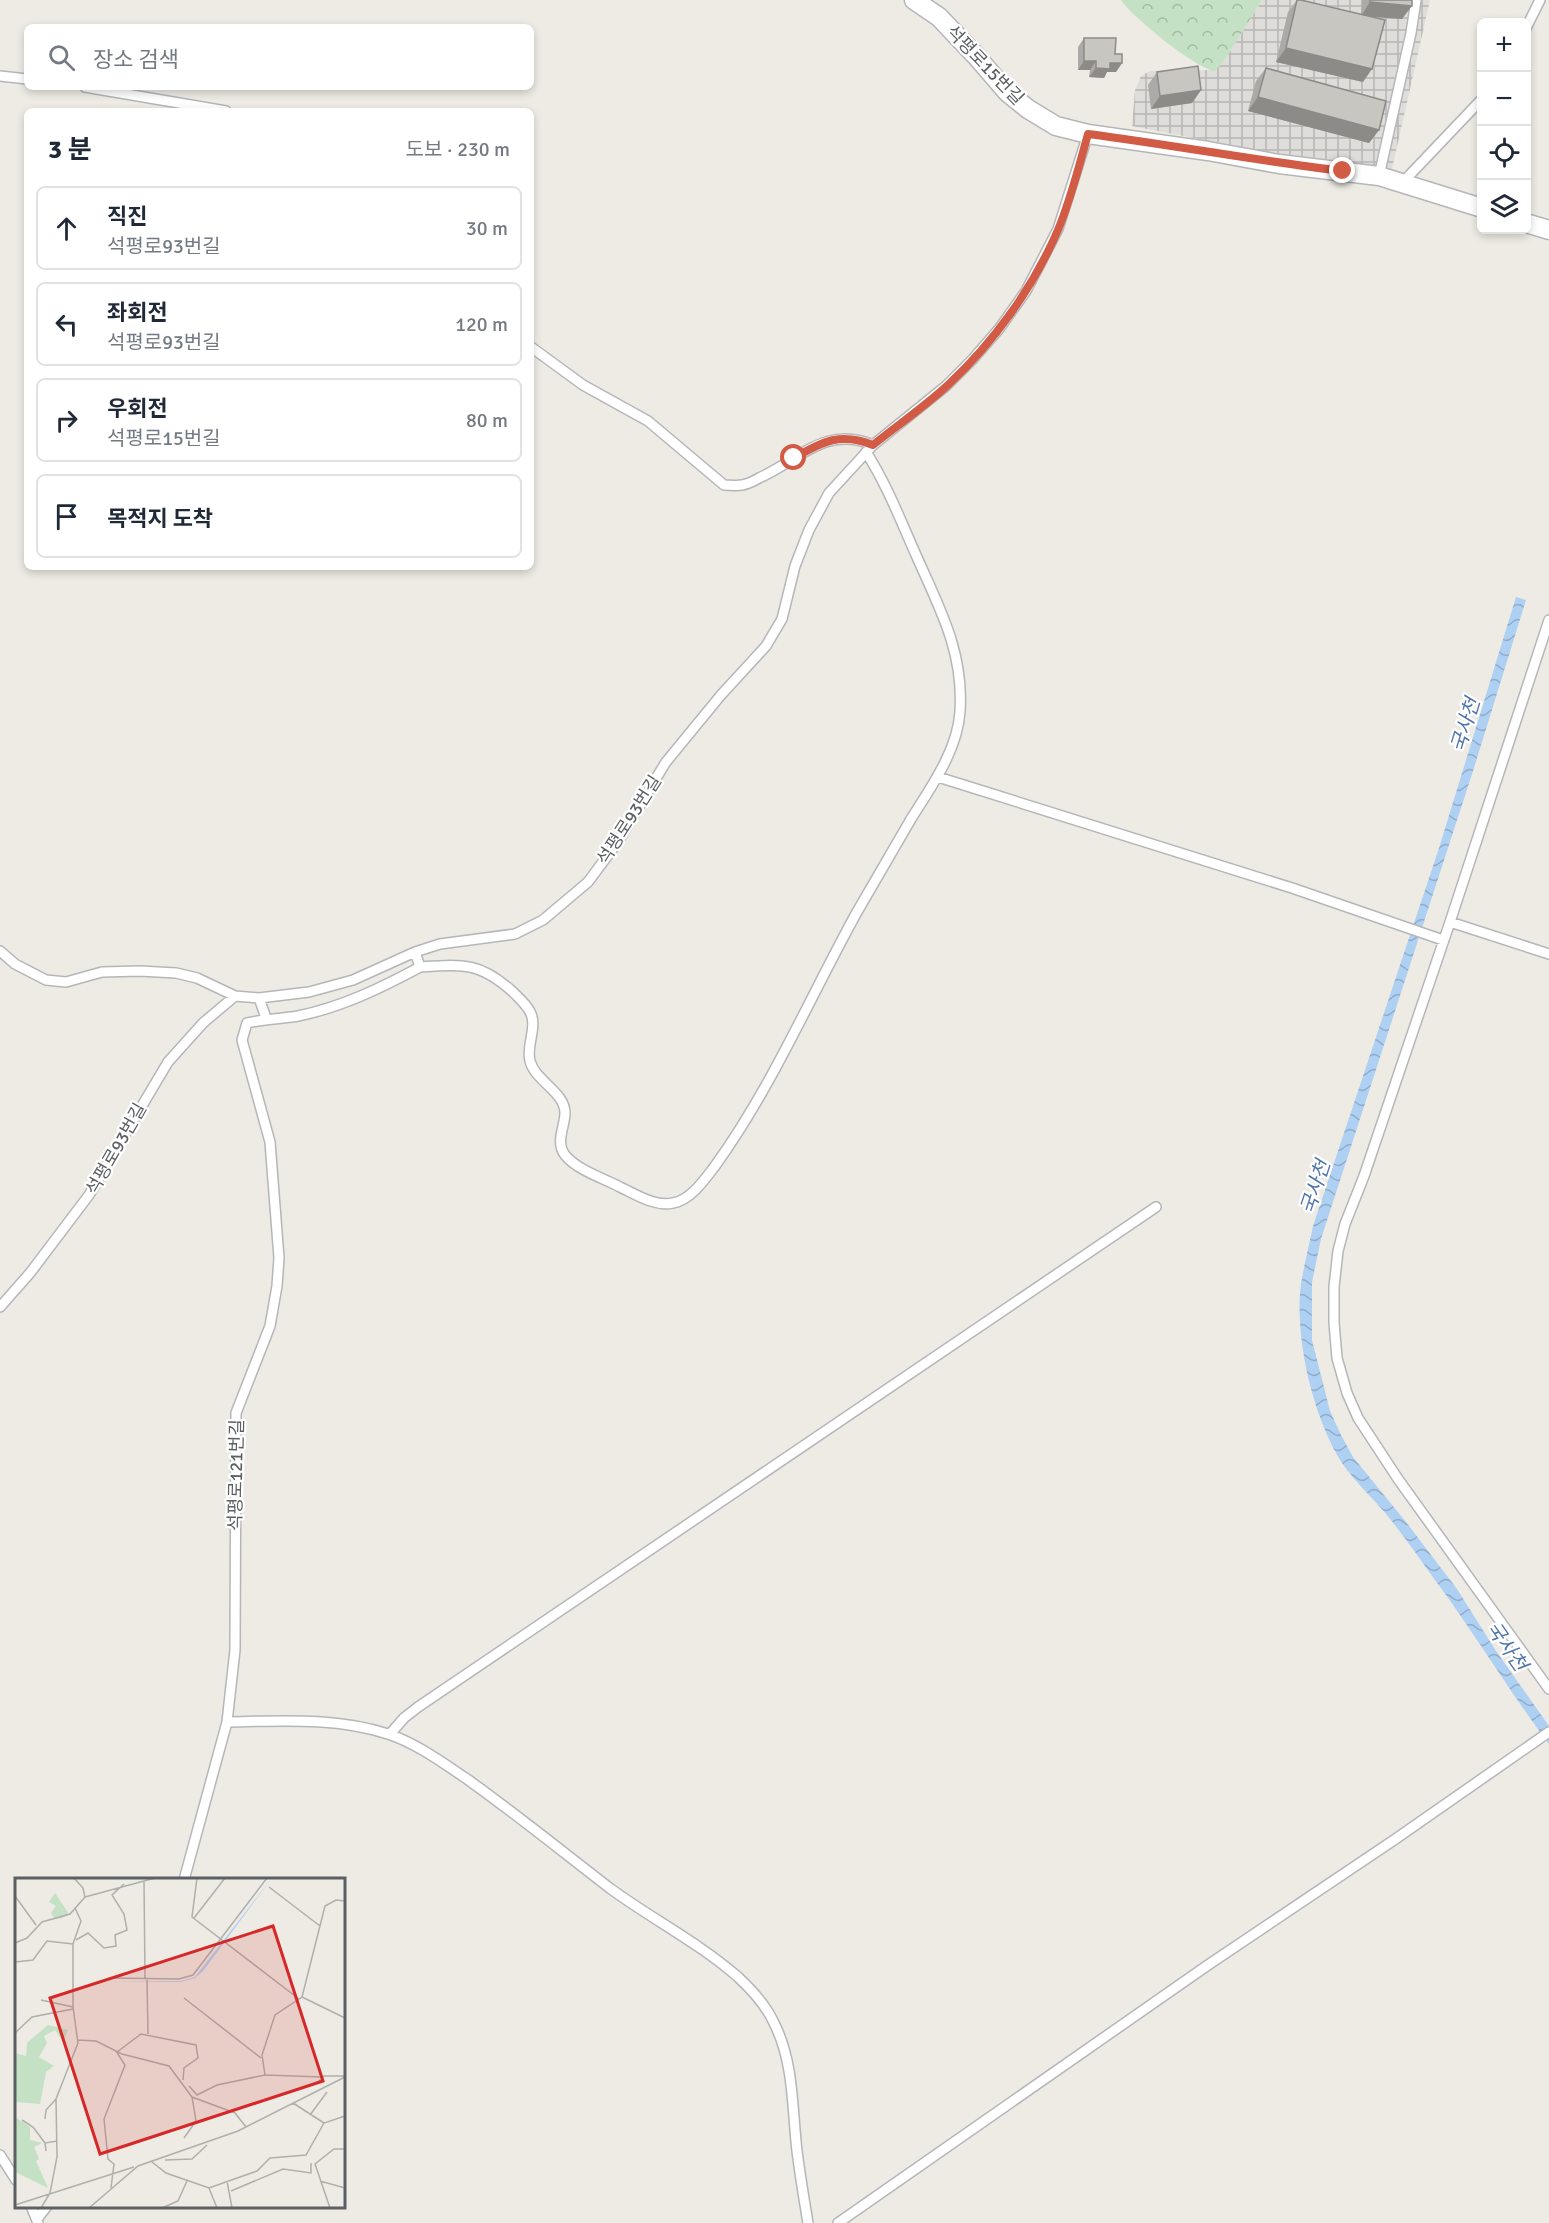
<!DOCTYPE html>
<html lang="ko">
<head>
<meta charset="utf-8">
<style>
  :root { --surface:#fff; --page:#f2f2f3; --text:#1f2937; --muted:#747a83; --line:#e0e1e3 }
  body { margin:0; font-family:Signika,"Noto Sans KR",sans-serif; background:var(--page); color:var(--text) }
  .controls { position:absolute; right:18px; top:18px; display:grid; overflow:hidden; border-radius:9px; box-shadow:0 3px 9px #0003 }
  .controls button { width:54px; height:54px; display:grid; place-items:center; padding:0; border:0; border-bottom:2px solid var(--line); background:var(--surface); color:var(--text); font:30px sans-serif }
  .stop { position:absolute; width:18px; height:18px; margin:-14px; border:4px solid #d25b45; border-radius:50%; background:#fff }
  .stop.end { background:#d25b45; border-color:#fff; box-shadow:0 2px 6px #0008 }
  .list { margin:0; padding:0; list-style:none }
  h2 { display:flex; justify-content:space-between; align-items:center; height:78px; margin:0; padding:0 24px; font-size:26px }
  h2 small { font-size:20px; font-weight:400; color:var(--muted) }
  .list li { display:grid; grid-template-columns:39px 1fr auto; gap:18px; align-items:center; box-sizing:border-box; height:84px; margin:0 12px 12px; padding:0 12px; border:2px solid var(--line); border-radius:9px }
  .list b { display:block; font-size:22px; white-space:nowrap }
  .list p { margin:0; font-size:20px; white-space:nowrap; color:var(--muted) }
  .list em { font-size:20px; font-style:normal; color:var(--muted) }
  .icon { flex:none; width:33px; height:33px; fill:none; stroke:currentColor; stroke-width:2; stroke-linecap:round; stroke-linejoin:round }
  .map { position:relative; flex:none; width:1549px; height:2223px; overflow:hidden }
  .search { position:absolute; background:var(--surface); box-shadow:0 3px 9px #0003; left:24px; top:24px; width:510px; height:66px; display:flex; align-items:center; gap:15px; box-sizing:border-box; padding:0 21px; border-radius:9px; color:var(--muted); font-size:22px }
  .panel { position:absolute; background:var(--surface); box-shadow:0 3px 9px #0003; left:24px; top:108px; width:510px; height:462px; border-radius:9px }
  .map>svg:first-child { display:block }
  .industrial { fill:url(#industrial-grid) }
  .forest { fill:url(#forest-crowns) }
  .water { fill:url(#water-waves) }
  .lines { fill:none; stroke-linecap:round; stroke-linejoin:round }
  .service-casing { stroke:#b5b6ba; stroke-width:12 }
  .minor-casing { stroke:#b5b6ba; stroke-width:21 }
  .service { stroke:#fff; stroke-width:9 }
  .minor { stroke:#fff; stroke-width:18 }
  .wall { fill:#acaaa6 }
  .shaded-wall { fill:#8c8b87 }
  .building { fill:#c8c6c1; stroke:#8c8b87; stroke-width:1.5 }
  .route { stroke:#d25b45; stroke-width:8 }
  .labels { text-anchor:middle; stroke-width:4.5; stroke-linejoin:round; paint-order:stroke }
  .street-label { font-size:18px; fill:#5c5f63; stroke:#fff }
  .water-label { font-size:20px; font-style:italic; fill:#5176ab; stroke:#fff }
  .inset-road { fill:none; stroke:#afafac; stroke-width:1.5 }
  .view { fill:#d62828; fill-opacity:0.15; stroke:#d62828; stroke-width:3 }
  .inset-edge { fill:none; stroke:#5c5f63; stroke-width:3 }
</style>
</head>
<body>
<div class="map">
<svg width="1549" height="2223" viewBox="0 0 1549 2223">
  <defs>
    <pattern id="industrial-grid" width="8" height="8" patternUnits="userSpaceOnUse" patternTransform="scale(1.5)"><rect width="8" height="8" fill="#dfddd9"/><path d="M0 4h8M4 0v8" fill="none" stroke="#b8b6b4"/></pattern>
    <pattern id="forest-crowns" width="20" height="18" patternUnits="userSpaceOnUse" patternTransform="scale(1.5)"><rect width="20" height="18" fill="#c4e1c6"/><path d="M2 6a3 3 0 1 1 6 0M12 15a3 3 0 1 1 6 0" fill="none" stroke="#a2baa4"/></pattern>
    <pattern id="water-waves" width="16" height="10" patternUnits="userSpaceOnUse" patternTransform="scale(1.5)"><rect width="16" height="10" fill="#aed0f3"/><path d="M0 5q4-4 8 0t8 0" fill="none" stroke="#91acc8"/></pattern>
  </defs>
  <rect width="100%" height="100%" fill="#edebe4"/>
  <!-- industrial -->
  <path class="industrial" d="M1262 0H1430L1392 169 1342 161 1266 152 1132 126 1135 90 1141 76 1150 71 1215 70 1224 61Z"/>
  <!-- forest -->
  <path class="forest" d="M1121 0H1262L1224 61 1215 71C1196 69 1132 17 1121 0Z"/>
  <!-- water -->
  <path class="water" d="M1516 597 1526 600 1473 771 1321 1239 1312 1282V1340L1330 1411 1341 1435 1353 1457 1406 1522 1457 1589 1496 1651 1549 1726V1744C1509 1691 1475 1634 1435 1580 1419 1558 1404 1536 1387 1515 1372 1497 1355 1482 1342 1463 1313 1418 1294 1337 1301 1284 1304 1265 1309 1246 1313 1226L1439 848Z"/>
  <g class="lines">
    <defs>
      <path id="service" d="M1526 28 1540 0
        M0 76 27 79
        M85 87 226 111
        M1379 176 1411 33 1416 0
        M1403 182 1482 99
        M531 347 583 385 648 421 724 485C730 485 736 486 742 485 748 484 754 481 759 478 800 460 824 425 873 445
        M1549 620 1450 922 1364 1176 1345 1224 1338 1251 1334 1287V1323L1337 1358 1347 1393 1358 1418 1398 1479 1549 1689
        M938 777 1292 888 1443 940
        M1450 922 1549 954
        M0 951 15 964 46 980 66 982 102 972 140 971 176 973 197 978 235 996
        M420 967C463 964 480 962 513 992 520 999 530 1008 532 1017 536 1031 526 1046 530 1061 535 1081 565 1092 565 1113 565 1126 555 1142 565 1155 577 1170 603 1178 620 1187 635 1194 655 1207 673 1203 691 1200 705 1179 715 1166 772 1087 810 997 857 912 875 881 893 850 911 819 931 787 958 750 960 711 964 652 939 607 916 555 900 519 887 485 866 452
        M259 998 266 1018
        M0 1307 30 1273 89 1195 168 1062 203 1023 235 996 259 998 309 992 353 980 415 952 440 944 515 934 543 920 588 882 617 843 666 762 721 695 766 646 782 619 795 566 809 530 829 493 873 445 946 386 972 360 999 329 1026 291 1058 229 1088 134
        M227 1722C281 1721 336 1717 388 1734 416 1743 443 1763 467 1779 516 1814 563 1852 611 1889 652 1919 699 1943 738 1977 752 1990 766 2005 774 2023 794 2062 792 2108 797 2151 800 2175 804 2199 808 2223
        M390 1734 404 1718 418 1707 1156 1207
        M184 1880 227 1722 235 1650 236 1413 270 1326 277 1286 279 1258 270 1142 242 1040 247 1023C264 1019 281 1019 298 1016 342 1007 381 988 420 967L415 952
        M0 2155 16 2180
        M31 2206 38 2223
        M37 2219 47 2206
        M838 2223 1208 1965 1394 1840 1549 1732"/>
      <path id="minor" d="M914 0 939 17 976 56 1007 92 1028 109 1056 126 1088 134 1208 151 1279 164 1379 176 1482 208
        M1526 223 1549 230"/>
    </defs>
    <!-- service casing -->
    <use href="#service" class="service-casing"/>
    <!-- minor casing -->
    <use href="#minor" class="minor-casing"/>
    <!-- service -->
    <use href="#service" class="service"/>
    <!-- minor -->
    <use href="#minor" class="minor"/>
  </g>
  <!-- wall -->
  <path class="wall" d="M1297 0 1361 14 1362 0H1412L1402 19 1369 16 1363 82 1276 62 1288 12Z
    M1084 38 1115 54 1122 63 1116 72H1107L1104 78 1089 77 1090 70H1078V47Z
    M1266 68 1379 130 1369 143 1248 111 1256 81Z
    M1157 72 1201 90 1192 103 1151 109 1148 85Z"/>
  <!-- shaded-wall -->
  <path class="shaded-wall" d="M1370 2 1412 6 1402 19 1361 16Z
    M1286 48 1372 69 1363 82 1276 62Z
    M1084 61H1096L1090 70H1078Z
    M1110 63H1122L1116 72H1107L1104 78 1089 77 1096 68Z
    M1201 90 1192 103 1151 109 1160 96Z
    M1258 97 1379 130 1369 143 1248 111Z"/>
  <!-- building -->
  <path class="building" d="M1297 0H1301L1385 20 1372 69 1286 48Z
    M1370 0H1412V6L1370 2Z
    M1084 38H1116L1115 54H1122V63H1110V69L1096 68V61H1084Z
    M1198 66 1201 90 1160 96 1157 72Z
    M1266 68 1386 101 1379 130 1258 97Z"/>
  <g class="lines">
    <!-- route -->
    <path class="route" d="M794 458C823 441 841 432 873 445 898 425 924 407 948 385 994 342 1033 288 1058 230 1071 199 1079 166 1088 134 1173 145 1258 161 1343 171"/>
  </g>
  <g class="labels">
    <!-- street labels -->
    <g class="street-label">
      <text transform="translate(985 65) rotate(46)" y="6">석평로15번길</text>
      <text transform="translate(629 820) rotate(-57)" y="6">석평로93번길</text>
      <text transform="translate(116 1149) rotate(-60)" y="6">석평로93번길</text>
      <text transform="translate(236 1475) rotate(-89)" y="6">석평로121번길</text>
    </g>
    <!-- water labels -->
    <g class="water-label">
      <text transform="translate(1465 725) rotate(-73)" y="7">국사천</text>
      <text transform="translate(1315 1187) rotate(-72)" y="7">국사천</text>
      <text transform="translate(1507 1646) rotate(55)" y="7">국사천</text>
    </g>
  </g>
  <!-- overview -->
  <g transform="translate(15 1878)">
    <rect width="330" height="330" fill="#edebe4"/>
    <path d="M40 15 54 36 47 40 40 41 36 35 41 28 34 24ZM33 147 53 152 48 164 40 152 29 158 32 165 24 179 39 188 31 194 25 226 0 224V175L11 178 12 165ZM0 239 15 249V262L27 265 19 269 24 281 21 283 33 310 0 294Z" fill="#c4e1c6"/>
    <path d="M257 0 188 93 180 100 165 104H96L166 103 180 99Z" fill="#aed0f3"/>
    <path class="inset-road" d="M182 0 177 39 284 121M129 3 130 100M254 9 305 48M0 18 21 47M70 19 140 0M179 40 210 0M61 62 73 55 89 70 101 68 100 57 112 52 109 36 97 17 109 6M0 65 12 60 27 44 55 36 70 19 68 10 59 0M0 84 18 82 32 63 58 66M95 100 164 101 178 97 252 0M132 101 133 156M287 119 330 140M169 120 246 180M26 122 58 129M0 155 17 139 58 131M63 162 81 163 107 176 154 188 177 219 220 235 231 249M102 174 126 156 181 167 183 180 169 190 168 202M250 197 247 177 260 137 287 119 310 28 321 22 330 23M301 206 309 198H330M174 208 182 217 202 207 250 197 307 199M278 225 309 245M295 237 312 214M30 241 31 232 41 221M7 242 18 249 30 265M169 260 181 243 177 219M31 273 30 265 42 263M150 282 177 281 192 267M137 284 151 295 194 310 242 293 255 280 291 277 309 245 330 238M212 303 217 330M305 303 330 310M96 310 99 286 93 281 89 241 110 187 101 173M194 310 202 330M216 313 268 291 296 295V285M0 327 119 289M26 330 35 315 42 279 41 221 63 165 58 129V66L66 43 60 30M74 330 123 288 223 253 330 199M147 330 163 323 172 303M315 330 300 286 319 271H330"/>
    <path class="view" d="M258 48 308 203 85 276 35 120Z"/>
    <rect width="330" height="330" class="inset-edge"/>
  </g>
</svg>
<div class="controls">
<button>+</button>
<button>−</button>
<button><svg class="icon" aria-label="locate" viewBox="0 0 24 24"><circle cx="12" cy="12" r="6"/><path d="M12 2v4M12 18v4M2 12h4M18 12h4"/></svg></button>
<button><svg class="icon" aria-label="layers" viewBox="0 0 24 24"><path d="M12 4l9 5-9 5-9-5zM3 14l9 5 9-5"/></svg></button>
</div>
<div class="stop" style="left:794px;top:458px"></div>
<div class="stop end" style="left:1343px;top:171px"></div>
<div class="search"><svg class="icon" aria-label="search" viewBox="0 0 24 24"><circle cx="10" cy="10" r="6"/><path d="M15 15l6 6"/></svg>장소 검색</div>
<section class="panel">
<h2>3 분<small>도보 · 230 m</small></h2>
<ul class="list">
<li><svg class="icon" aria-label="ahead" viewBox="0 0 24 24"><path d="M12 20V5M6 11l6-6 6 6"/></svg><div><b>직진</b><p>석평로93번길</p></div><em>30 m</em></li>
<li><svg class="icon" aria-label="left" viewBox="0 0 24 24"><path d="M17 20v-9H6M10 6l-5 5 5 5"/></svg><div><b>좌회전</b><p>석평로93번길</p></div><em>120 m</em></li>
<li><svg class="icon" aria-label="right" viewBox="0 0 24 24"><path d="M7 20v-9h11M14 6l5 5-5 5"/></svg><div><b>우회전</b><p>석평로15번길</p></div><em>80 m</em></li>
<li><svg class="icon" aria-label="arrive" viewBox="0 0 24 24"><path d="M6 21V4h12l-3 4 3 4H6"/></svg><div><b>목적지 도착</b></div></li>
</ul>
</section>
</div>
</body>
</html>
